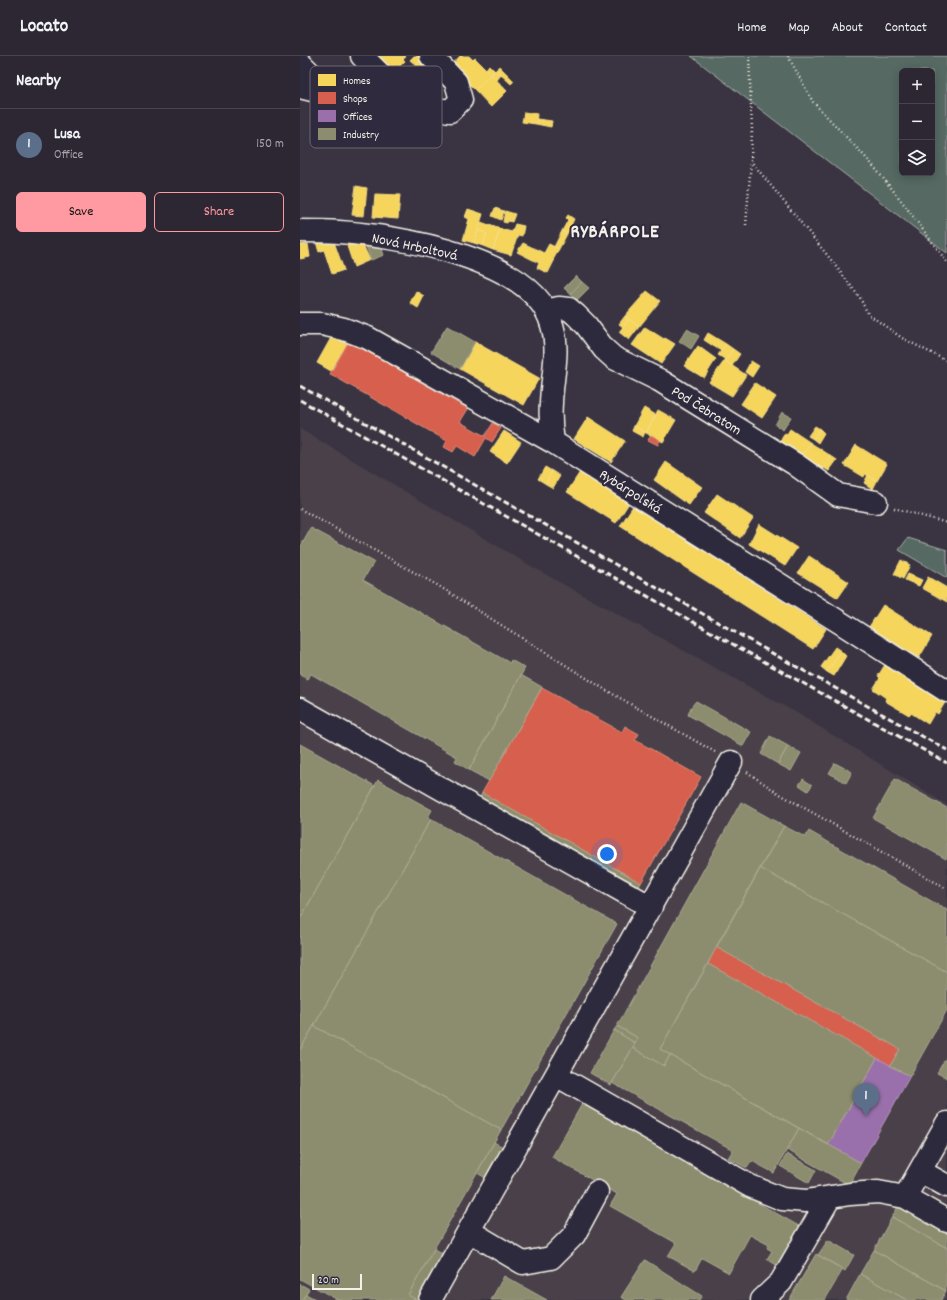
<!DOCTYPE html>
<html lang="en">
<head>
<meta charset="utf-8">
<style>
  :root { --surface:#2c2732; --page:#38333e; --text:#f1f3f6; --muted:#a6a5ac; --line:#48444d; --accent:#ff9aa2 }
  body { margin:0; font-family:Dekko,sans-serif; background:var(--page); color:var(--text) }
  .controls { position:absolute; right:12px; top:12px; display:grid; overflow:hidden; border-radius:6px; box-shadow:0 2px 10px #0003 }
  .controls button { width:36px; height:36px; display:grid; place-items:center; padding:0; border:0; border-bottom:1px solid var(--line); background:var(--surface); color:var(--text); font:20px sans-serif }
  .scale { position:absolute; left:12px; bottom:10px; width:50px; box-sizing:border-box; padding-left:4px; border:2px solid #f4f1e8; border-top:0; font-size:11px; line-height:14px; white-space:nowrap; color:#f4f1e8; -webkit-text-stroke:3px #2f2a3d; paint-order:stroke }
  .you { position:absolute; left:307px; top:798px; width:14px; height:14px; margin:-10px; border:3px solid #fff; border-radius:50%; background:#1a73e8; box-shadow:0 0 0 6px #1a73e833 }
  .badge { display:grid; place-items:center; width:26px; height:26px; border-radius:50%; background:var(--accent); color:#fff; font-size:13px; font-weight:700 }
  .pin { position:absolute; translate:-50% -33px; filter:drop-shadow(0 1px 2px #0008) }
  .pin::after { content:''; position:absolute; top:21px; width:14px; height:12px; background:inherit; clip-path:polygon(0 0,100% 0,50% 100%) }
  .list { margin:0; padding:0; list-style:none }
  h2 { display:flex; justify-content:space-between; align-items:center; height:52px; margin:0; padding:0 16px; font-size:17px }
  h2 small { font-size:13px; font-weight:400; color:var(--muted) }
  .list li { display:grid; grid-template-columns:26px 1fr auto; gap:12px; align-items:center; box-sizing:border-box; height:72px; padding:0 16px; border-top:1px solid var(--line) }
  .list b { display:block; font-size:15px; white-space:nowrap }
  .list p { margin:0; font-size:13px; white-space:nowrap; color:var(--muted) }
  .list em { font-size:13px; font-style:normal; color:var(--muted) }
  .actions { display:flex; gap:8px; padding:12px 16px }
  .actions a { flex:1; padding:9px 0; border:1px solid var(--accent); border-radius:6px; text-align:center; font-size:14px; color:var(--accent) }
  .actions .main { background:var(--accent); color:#111 }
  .icon { flex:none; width:22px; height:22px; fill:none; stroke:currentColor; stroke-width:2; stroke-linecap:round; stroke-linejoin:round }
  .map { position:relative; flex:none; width:647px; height:1244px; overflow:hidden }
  header { display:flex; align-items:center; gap:24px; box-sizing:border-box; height:56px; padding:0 20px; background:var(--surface); border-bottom:1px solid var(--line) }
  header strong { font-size:19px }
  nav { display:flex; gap:22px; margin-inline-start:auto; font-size:14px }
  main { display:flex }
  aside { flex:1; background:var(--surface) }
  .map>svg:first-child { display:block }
  .built { fill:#484048 }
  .green { fill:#566962; stroke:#a5ada5; fill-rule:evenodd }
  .homes { fill:#f6d55c; stroke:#f5dd86 }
  .shops { fill:#d6604d; stroke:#df8c7c }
  .offices { fill:#9970ab; stroke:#b497bd }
  .industry { fill:#8c8c6e; stroke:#abaa93 }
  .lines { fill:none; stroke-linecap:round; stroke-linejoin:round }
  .minor-casing { stroke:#f4f1e8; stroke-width:25 }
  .path { stroke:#f4f1e8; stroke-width:2.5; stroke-dasharray:1 3; stroke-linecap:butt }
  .minor { stroke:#2f2a3d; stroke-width:22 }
  .rail { stroke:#f4f1e8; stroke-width:3; stroke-dasharray:6 3; stroke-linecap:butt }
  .labels { text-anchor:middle; stroke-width:4; stroke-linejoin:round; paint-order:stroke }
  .street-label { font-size:15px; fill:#f4f1e8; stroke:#2f2a3d }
  .district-label { font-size:19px; font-weight:bold; letter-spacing:1px; fill:#f4f1e8; stroke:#2f2a3d }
  .key { fill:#2f2a3d; stroke:#6a6670; stroke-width:1 }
  .key-label { font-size:11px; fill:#f4f1e8 }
</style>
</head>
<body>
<header>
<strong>Locato</strong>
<nav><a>Home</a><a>Map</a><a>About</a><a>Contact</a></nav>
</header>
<main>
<aside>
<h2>Nearby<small></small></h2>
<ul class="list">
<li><span class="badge" style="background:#5c6f8a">1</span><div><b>Lusa</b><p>Office</p></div><em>150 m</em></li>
</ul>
<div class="actions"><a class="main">Save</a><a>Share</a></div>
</aside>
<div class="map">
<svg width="647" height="1244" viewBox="0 0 647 1244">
  <rect width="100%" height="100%" fill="#3a3442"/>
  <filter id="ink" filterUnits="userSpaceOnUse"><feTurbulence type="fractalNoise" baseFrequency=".025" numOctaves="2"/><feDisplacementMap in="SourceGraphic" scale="8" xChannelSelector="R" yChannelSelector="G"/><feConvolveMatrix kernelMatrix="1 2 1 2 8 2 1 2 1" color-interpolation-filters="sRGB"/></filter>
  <g filter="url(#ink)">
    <!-- built -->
    <path class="built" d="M0 373 243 517 497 657 647 749V1244H0Z"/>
    <!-- green -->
    <path class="green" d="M391 0H647V197ZM602 15H632V117H602Z
      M608 482 647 494V522L599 494Z"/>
    <!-- homes -->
    <path class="homes" d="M74 0H105L106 1 103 3 105 5 99 11 97 9 89 17Z
      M114 0H119L122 3 116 9 110 4Z
      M160 0H169L173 4 175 2 191 18 175 34 151 10Z
      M122 3 131 13 120 23 111 14Z
      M189 9 195 15 191 18 186 13Z
      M199 10 214 25 211 28 196 14Z
      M196 14 201 19 197 24 191 18Z
      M191 18 207 35 191 51 175 34Z
      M224 56 237 58 236 68 222 66Z
      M237 63 252 65 251 71 236 68Z
      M56 130 67 132 64 160 52 159Z
      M75 138 100 139 98 163 73 161Z
      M195 152 204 155 201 164 192 160Z
      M168 153 183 158 174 187 163 184 169 163 165 161Z
      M205 155 215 158 212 166 208 165 207 167 203 166Z
      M268 159 274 163 267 178 262 175 268 164 266 162Z
      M181 166 200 173 193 194 183 190 187 178 178 174Z
      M215 168 224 170 222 180 218 179 211 199 193 194 200 173 212 176Z
      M178 174 187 178 183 190 174 187Z
      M262 175 267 178 259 193 254 191Z
      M16 186H34L44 214 32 218 24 194 19 196Z
      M46 187H62L70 204 54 211Z
      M223 187 244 197 249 188 259 193 253 204 254 205 248 217 237 212 239 207 217 196Z
      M8 188 10 201 0 203V189Z
      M116 235 124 240 118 252 110 247Z
      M347 235 360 245 339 271 325 260Z
      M325 260 329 263 323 271 319 268Z
      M329 263 339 271 329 284 319 276Z
      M345 271 364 283 365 282 375 288 361 308 332 289Z
      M408 277 426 288 421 295 404 284Z
      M32 280 47 288 31 315 17 307Z
      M175 286 239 322 224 349 160 313Z
      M426 288 433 293 426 304 418 299Z
      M398 290 416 303 404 322 384 310Z
      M433 293 440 298 432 310 425 305Z
      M425 304H426L425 305 446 319 432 340 410 327 409 326Z
      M451 305 459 310 452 321 445 316Z
      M455 327 476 341 462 362 441 348Z
      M344 352 356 359 346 377 334 370Z
      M358 354 376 364 363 386 346 377Z
      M288 361 325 385 311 406 274 383Z
      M334 370 345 376 343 381 332 375Z
      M515 370 520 373 513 383 508 380Z
      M490 373 511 387 501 402 479 387 485 377 487 378Z
      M520 373 524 377 518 387 513 383Z
      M204 375 221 386 207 407 190 396Z
      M511 387 531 400 522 415 501 402Z
      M556 389 587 408 577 425 565 418 564 421 544 409Z
      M531 400 537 404 529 415 524 412Z
      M366 406 402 431 389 449 354 424Z
      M245 411 252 415 246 428 238 423Z
      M252 415 260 420 253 432 246 428Z
      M280 416 329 447 316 467 267 436Z
      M568 419 577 425 573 433 564 427Z
      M417 438 453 462 440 482 404 457Z
      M333 450 526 573 513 593 320 470Z
      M459 468 497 492 485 510 449 488Z
      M509 500 549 526 538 542 498 517Z
      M601 504 610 509 603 523 594 518Z
      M608 518 622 524 619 530 605 524Z
      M628 521 647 532V546L622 532Z
      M583 549 632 580 619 602 569 571Z
      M535 591 541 595 527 616 521 611Z
      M541 595 546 600 534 620 527 616Z
      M586 607 646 645 638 658 635 656 628 668 611 657 609 659 585 645 586 642 573 633 580 622 578 620Z"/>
    <!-- shops -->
    <path class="shops" d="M49 285 168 353 160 366 185 380 193 367 201 372 192 386 186 382 175 401 157 390 153 396 144 391 147 385 30 318Z
      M351 379 360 384 358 389 348 384Z
      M242 632 322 676 325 670 339 678 335 684 401 721 341 827 182 737Z
      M416 891 600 993 590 1010 408 908Z"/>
    <!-- offices -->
    <path class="offices" d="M577 1002 610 1020 561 1107 528 1089Z"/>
    <!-- industry -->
    <path class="industry" d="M65 188 81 190 84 199 71 204Z
      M276 220 282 226 270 238 264 232Z
      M282 226 289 232 277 244 270 238Z
      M147 270 175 286 160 313 131 296Z
      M387 273 399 280 391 293 379 285Z
      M482 356 491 361 483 374 475 369Z
      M11 472 74 506 63 524 210 607 211 604 225 612 169 714 155 705 157 701 11 618 7 623 0 619V492Z
      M221 619 242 631 189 725 169 714Z
      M396 645 451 676 443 690 388 659 391 651Z
      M470 680 488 690 478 708 461 698Z
      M0 688 75 730 0 863Z
      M488 690 501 697 491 715 478 708Z
      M535 707 552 716 546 727 529 717Z
      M503 723 512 729 508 735 499 729Z
      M595 723 647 752V800L646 803 573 762Z
      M78 724 132 754 128 761 131 763 0 994V863Z
      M182 737 341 827 337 834 179 745Z
      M441 746 484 770 360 993 370 999 364 1010 333 992 338 982 317 970Z
      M131 763 317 868 201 1074 14 970Z
      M484 770 505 781 509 775 647 854V916L460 812Z
      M460 812 647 916V954L610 1020 590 1010 600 993 416 891Z
      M408 908 577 1002 528 1089 360 993Z
      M14 970 201 1074 108 1239 117 1244H38L0 1223V994Z
      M317 970 338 982 335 987 314 974Z
      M314 974 335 987 311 1029 290 1017Z
      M333 992 364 1010 370 999 499 1072 474 1117 452 1105 447 1112 428 1102 433 1094 312 1027Z
      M647 1000V1022L637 1017Z
      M282 1048 506 1174 481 1212 467 1203 472 1195 467 1192 469 1189 450 1179 429 1217 402 1202 395 1215 368 1200 376 1187 310 1150 317 1138 252 1101Z
      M499 1072 561 1107 549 1129 487 1094Z
      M194 1086 203 1091 186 1122 177 1117Z
      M487 1098 516 1114 509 1127 480 1110Z
      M599 1149 647 1176V1192L592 1161Z
      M592 1161 647 1192 646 1235 574 1194Z
      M528 1184 554 1199 545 1215 518 1199Z
      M134 1193 143 1198 117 1244 108 1239Z
      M574 1194 646 1235 641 1244H607L560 1218Z
      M516 1198 543 1213 525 1244H489Z
      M345 1204 402 1240 399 1244H326L321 1241Z
      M560 1218 607 1244H546Z
      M204 1220 247 1244H191Z
      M0 1228 9 1233 2 1244H0Z
      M6 1238 17 1244H2Z"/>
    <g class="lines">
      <defs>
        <path id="minor" d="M62 0 84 22 95 37V47
          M0 7 11 18 12 33
          M0 31 58 45 95 47 150 55 161 44 156 26 131 0
          M0 175C13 175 26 175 39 176 98 180 234 202 252 269 260 296 252 319 251 347 250 360 251 373 253 386
          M247 255 259 252 269 253 276 259 286 269 304 293 314 302 359 324 495 408 538 439 576 446
          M0 268H22L44 273 68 282 253 386 541 567 647 635
          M0 653 351 851
          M256 1019 431 706
          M620 1115 647 1130
          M605 1141 647 1067
          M169 1175 223 1207 251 1202 274 1179 297 1136
          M130 1244 256 1019 450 1130 482 1143 506 1145 550 1138 578 1136 605 1141 647 1165
          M462 1244 481 1226 530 1141"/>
      </defs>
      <!-- minor casing -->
      <use href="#minor" class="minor-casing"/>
      <!-- path -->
      <path class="path" d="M449 0 452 73 451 105 532 205 560 242 568 258 602 282 647 305
        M488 0 513 46 570 106 600 143 647 206
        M446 169 451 105
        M594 452 647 467
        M0 453 137 529 304 633 415 696
        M447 716 478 737 647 833"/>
      <!-- minor -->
      <use href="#minor" class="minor"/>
      <!-- rail -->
      <path class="rail" d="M0 330 479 601 647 694
        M0 344 427 585 647 707"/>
    </g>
  </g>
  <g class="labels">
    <!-- street labels -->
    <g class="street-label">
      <text transform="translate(115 190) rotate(12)" y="5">Nová Hrboltová</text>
      <text transform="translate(407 354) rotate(32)" y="5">Pod Čebratom</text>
      <text transform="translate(331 435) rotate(32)" y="5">Rybárpoľská</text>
    </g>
    <!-- district labels -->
    <g class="district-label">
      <text x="315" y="181">RYBÁRPOLE</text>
    </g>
  </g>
  <!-- legend -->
  <rect x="10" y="10" width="132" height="82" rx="6" class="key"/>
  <rect x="18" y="18" width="18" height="12" fill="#f6d55c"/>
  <rect x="18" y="36" width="18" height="12" fill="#d6604d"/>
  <rect x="18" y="54" width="18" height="12" fill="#9970ab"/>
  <rect x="18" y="72" width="18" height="12" fill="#8c8c6e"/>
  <g class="key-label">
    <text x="43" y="28">Homes</text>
    <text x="43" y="46">Shops</text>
    <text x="43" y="64">Offices</text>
    <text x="43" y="82">Industry</text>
  </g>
</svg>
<div class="controls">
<button>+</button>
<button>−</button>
<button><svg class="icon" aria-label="layers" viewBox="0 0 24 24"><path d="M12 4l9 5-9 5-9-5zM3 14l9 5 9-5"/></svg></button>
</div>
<div class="scale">20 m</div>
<div class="you"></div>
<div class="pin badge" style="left:566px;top:1060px;background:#5c6f8a">1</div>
</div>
</main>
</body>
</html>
